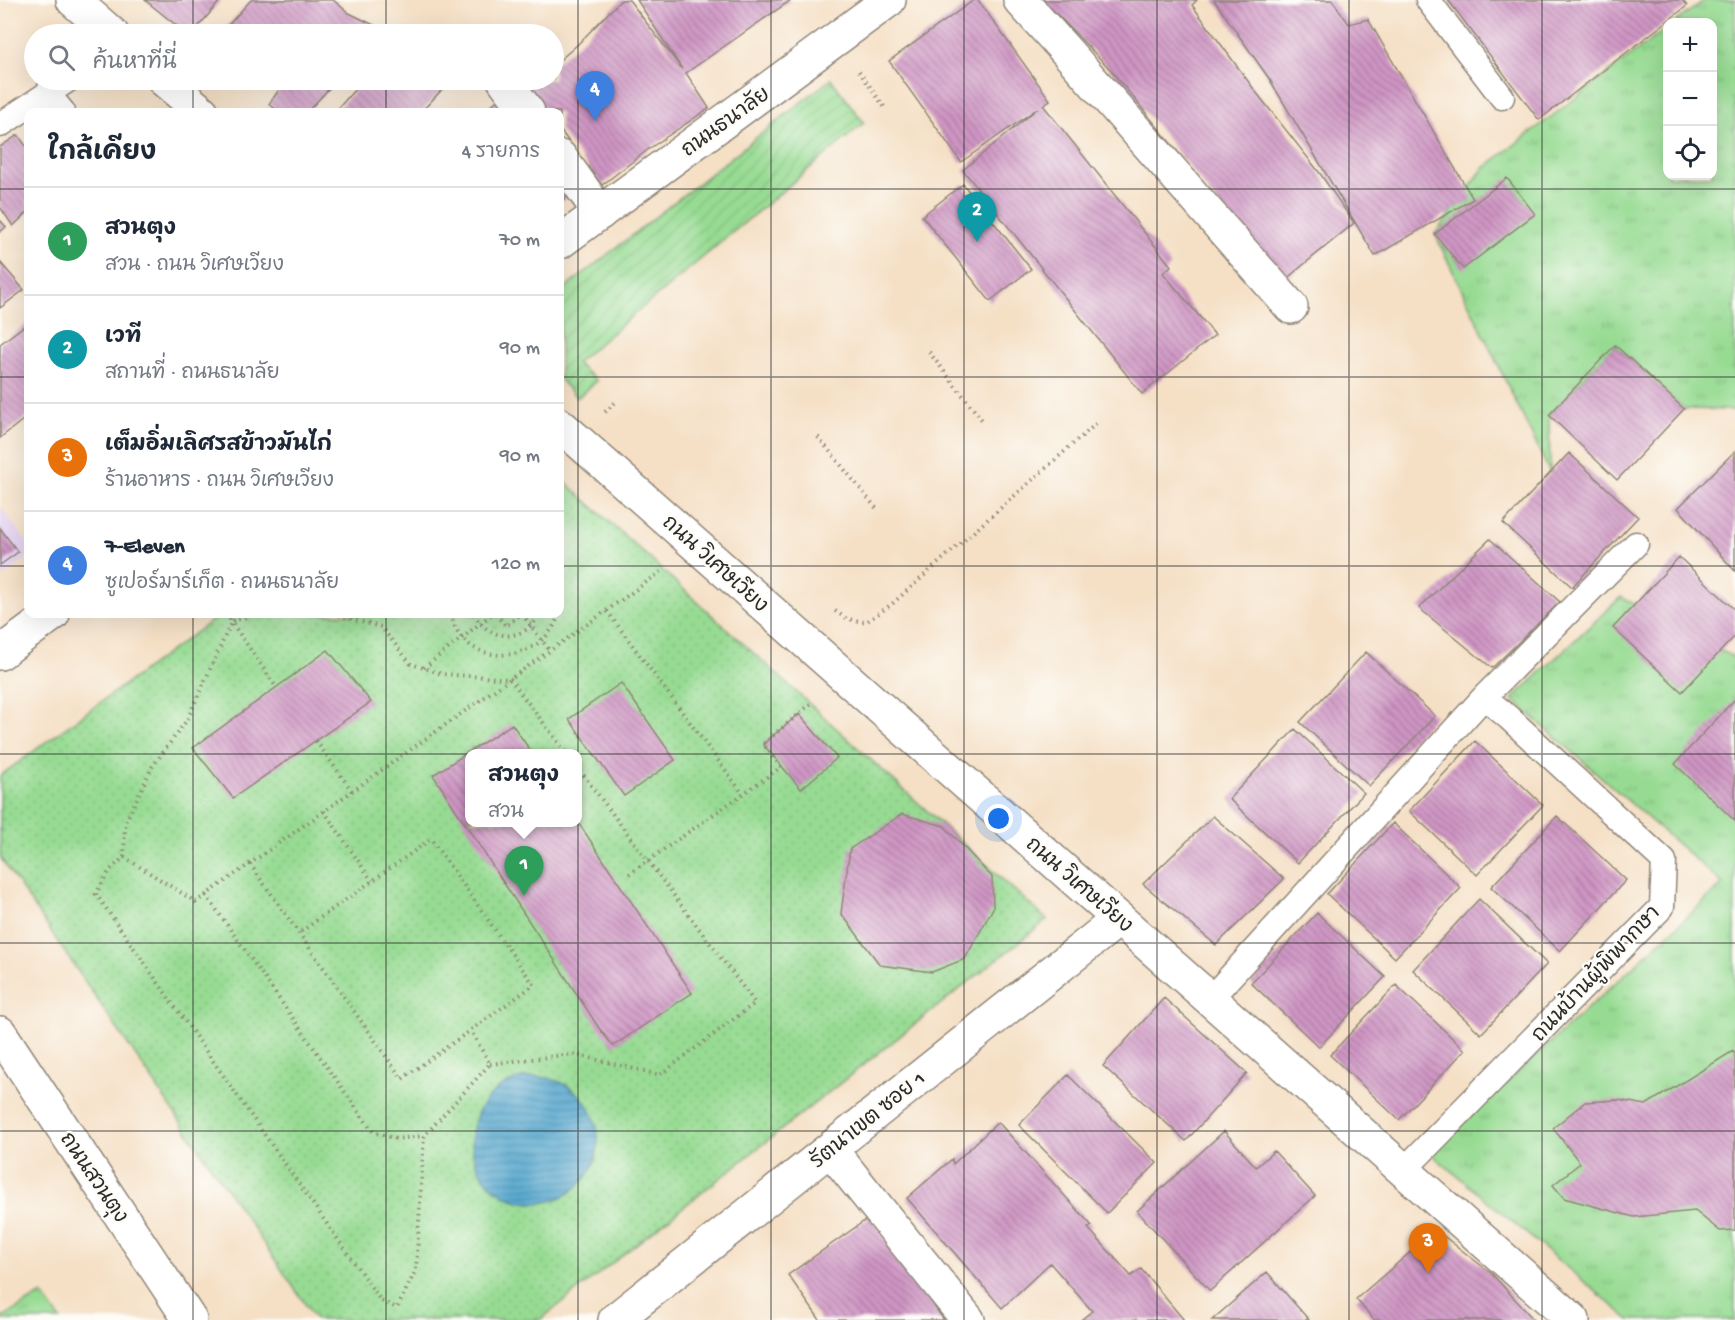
<!DOCTYPE html>
<html lang="th">
<head>
<meta charset="utf-8">
<style>
  :root { --surface:#fff; --page:#f6f6f7; --text:#1f2937; --muted:#747a83; --line:#e0e1e3; --accent:#b45309 }
  body { margin:0; font-family:"Gochi Hand","Playpen Sans Thai",sans-serif; background:var(--page); color:var(--text) }
  .controls { position:absolute; right:18px; top:18px; display:grid; overflow:hidden; border-radius:12px; box-shadow:0 6px 24px #0002 }
  .controls button { width:54px; height:54px; display:grid; place-items:center; padding:0; border:0; border-bottom:2px solid var(--line); background:var(--surface); color:var(--text); font:30px sans-serif }
  .you { position:absolute; left:999px; top:819px; width:21px; height:21px; margin:-15px; border:4px solid #fff; border-radius:50%; background:#1a73e8; box-shadow:0 0 0 9px #1a73e833 }
  .badge { display:grid; place-items:center; width:39px; height:39px; border-radius:50%; background:var(--accent); color:#fff; font-size:20px; font-weight:700 }
  .pin { position:absolute; translate:-50% -50px; filter:drop-shadow(0 2px 3px #0008) }
  .pin::after { content:''; position:absolute; top:32px; width:21px; height:18px; background:inherit; clip-path:polygon(0 0,100% 0,50% 100%) }
  .popup { position:absolute; left:465px; top:749px; width:117px; height:78px; box-sizing:border-box; display:grid; place-content:center; border-radius:12px; background:var(--surface); filter:drop-shadow(0 2px 4px #0005); font-size:20px; white-space:nowrap; color:var(--muted) }
  .popup b { font-size:22px; color:var(--text) }
  .popup::after { content:''; position:absolute; left:50%; top:100%; margin-left:-12px; border:12px solid transparent; border-top-color:var(--surface) }
  .list { margin:0; padding:0; list-style:none }
  h2 { display:flex; justify-content:space-between; align-items:center; height:78px; margin:0; padding:0 24px; font-size:26px }
  h2 small { font-size:20px; font-weight:400; color:var(--muted) }
  .list li { display:grid; grid-template-columns:39px 1fr auto; gap:18px; align-items:center; box-sizing:border-box; height:108px; padding:0 24px; border-top:2px solid var(--line) }
  .list b { display:block; font-size:22px; white-space:nowrap }
  .list p { margin:0; font-size:20px; white-space:nowrap; color:var(--muted) }
  .list em { font-size:20px; font-style:normal; color:var(--muted) }
  .icon { flex:none; width:33px; height:33px; fill:none; stroke:currentColor; stroke-width:2; stroke-linecap:round; stroke-linejoin:round }
  .map { position:relative; flex:none; width:1735px; height:1320px; overflow:hidden }
  .search { position:absolute; background:var(--surface); box-shadow:0 6px 24px #0002; left:24px; top:24px; width:540px; height:66px; display:flex; align-items:center; gap:15px; box-sizing:border-box; padding:0 21px; border-radius:33px; color:var(--muted); font-size:22px }
  .panel { position:absolute; background:var(--surface); box-shadow:0 6px 24px #0002; left:24px; top:108px; width:540px; height:510px; border-radius:12px }
  .map>svg:first-child { display:block }
  .built { fill:#e5d3f0 }
  .grass { fill:url(#grass-tufts); stroke:#61835f; stroke-width:1.5 }
  .park { fill:url(#park-dots); stroke:#61835f; stroke-width:1.5; fill-rule:evenodd }
  .garden { fill:url(#garden-furrows); stroke:#61835f; stroke-width:1.5 }
  .water { fill:url(#water-rules); stroke:#3f687c; stroke-width:1.5 }
  .building { fill:url(#building-back-hatch) }
  .lines { fill:none; stroke-linecap:round; stroke-linejoin:round }
  .service-casing { stroke:#908678; stroke-width:27 }
  .minor-casing { stroke:#908678; stroke-width:36 }
  .tertiary-casing { stroke:#908678; stroke-width:36 }
  .path { stroke:#908678; stroke-width:4; stroke-dasharray:1.5 4.5; stroke-linecap:butt }
  .service { stroke:#fff; stroke-width:24 }
  .minor { stroke:#fff; stroke-width:33 }
  .tertiary { stroke:#fff; stroke-width:33 }
  .grid { fill:none; stroke:#2b2b2b; stroke-width:1.5; stroke-opacity:0.55 }
  .labels { text-anchor:middle; stroke-width:5; stroke-linejoin:round; paint-order:stroke }
  .street-label { font-size:21px; fill:#2b2b2b; stroke:#fdfcf7 }
</style>
</head>
<body>
<div class="map">
<svg width="1735" height="1320" viewBox="0 0 1735 1320">
  <defs>
    <pattern id="grass-tufts" width="24" height="20" patternUnits="userSpaceOnUse" patternTransform="scale(1.5)"><rect width="24" height="20" fill="#97db93"/><path d="M3 7l-1-3M5 7V3M7 7l1-3M15 17l-1-3M17 17v-4M19 17l1-3" fill="none" stroke="#82bc7f"/></pattern>
    <pattern id="park-dots" width="8" height="8" patternUnits="userSpaceOnUse" patternTransform="scale(1.5)"><rect width="8" height="8" fill="#97db93"/><path d="M2 2h.1M6 6h.1" fill="none" stroke="#82bc7f" stroke-width="1.8" stroke-linecap="round"/></pattern>
    <pattern id="garden-furrows" width="10" height="10" patternUnits="userSpaceOnUse" patternTransform="scale(1.5)"><rect width="10" height="10" fill="#97db93"/><path d="M-1 1l2-2M0 10L10 0M9 11l2-2" fill="none" stroke="#82bc7f"/></pattern>
    <pattern id="water-rules" width="6" height="5" patternUnits="userSpaceOnUse" patternTransform="scale(1.5)"><rect width="6" height="5" fill="#53a6ce"/><path d="M0 2.5h6" fill="none" stroke="#4587a7"/></pattern>
    <pattern id="building-back-hatch" width="6" height="6" patternUnits="userSpaceOnUse" patternTransform="scale(1.5)"><rect width="6" height="6" fill="#cf95c4"/><path d="M-1 5l2 2M0 0l6 6M5-1l2 2" fill="none" stroke="#a87a9f"/></pattern>
  </defs>
  <rect width="100%" height="100%" fill="#fdfcf7"/>
  <filter id="ink" filterUnits="userSpaceOnUse"><feTurbulence type="fractalNoise" baseFrequency=".0167" numOctaves="2"/><feDisplacementMap in="SourceGraphic" scale="12" xChannelSelector="R" yChannelSelector="G"/><feConvolveMatrix kernelMatrix="1 2 1 2 8 2 1 2 1" color-interpolation-filters="sRGB"/></filter>
  <filter id="wash" filterUnits="userSpaceOnUse"><feTurbulence type="fractalNoise" baseFrequency=".008" numOctaves="4" result="noise"/><feDisplacementMap in="SourceGraphic" scale="24" xChannelSelector="R" yChannelSelector="G"/><feGaussianBlur stdDeviation="1.35" result="paint"/><feColorMatrix in="noise" values="0 0 0 0 0 0 0 0 0 0 0 0 0 0 0 0 0 1.4 0 .05"/><feComposite in="paint" operator="in"/></filter>
  <g filter="url(#wash)">
    <rect width="100%" height="100%" fill="#f5e0c6"/>
    <!-- built -->
    <path class="built" d="M0 507 28 543V557L0 579Z"/>
    <!-- grass -->
    <path class="grass" d="M1705 0H1735V410L1684 409 1615 345 1549 415 1550 473 1435 234 1483 169 1667 28 1668 176H1712V22H1675Z
      M1621 597 1735 658V1320H1630L1430 1153 1723 884 1512 699Z
      M42 1294 61 1320H0V1319Z"/>
    <!-- park -->
    <path class="park" d="M560 477 1047 920 540 1320H316L0 857V776L221 614H560ZM470 754H578V822H470Z"/>
    <!-- garden -->
    <path class="garden" d="M831 79 864 123 576 363 597 381 577 398 560 380V292Z"/>
    <!-- water -->
    <path class="water" d="M472 1140a63 63 0 1 1 126 0a63 63 0 1 1-126 0Z"/>
    <g id="blocks">
      <!-- building -->
      <path class="building" d="M145 0H221L192 34H187Z
        M251 0H333L349 13 382 29 376 34H277L275 33 274 34H220Z
        M621 0H629L682 69 637 0H791L686 73 709 108 650 148 602 185 560 130V112H546L527 87 536 80H554V65L577 45Z
        M974 0H978L1050 100 1043 105 1171 266 1163 273 1215 335 1142 394 963 170 1038 108 961 162 889 61Z
        M1043 0H1197L1192 5 1256 92 1319 172 1354 223 1285 280 1241 233 1178 152 1110 69Z
        M1214 0H1332L1349 24 1368 19 1473 199 1375 256 1270 80Z
        M1448 0H1682L1687 6 1539 120Z
        M286 80H337L307 112H280L269 104Z
        M363 80H451L421 112H335Z
        M501 97 512 112H483Z
        M18 135 28 149V212L13 226 0 207V147Z
        M560 178 571 193 560 203Z
        M1507 178 1535 214 1463 269 1435 234Z
        M963 184 1031 269 990 301 922 216Z
        M0 220 6 227 0 232Z
        M0 262 24 290 0 308Z
        M28 323V416L0 438V344Z
        M1615 345 1684 409 1617 480 1549 415Z
        M1735 451V571L1678 508Z
        M1569 453 1638 517 1572 587 1503 523Z
        M0 528 18 552 0 565Z
        M1490 539 1560 602 1492 668 1419 608Z
        M1679 557 1735 610V636L1682 692 1613 628Z
        M328 650 371 702 233 798 193 748Z
        M1366 652 1435 716 1369 786 1300 722Z
        M621 683 675 760 624 796 569 719Z
        M1735 699V821L1675 764Z
        M799 714 837 758 801 789 763 744Z
        M512 724 532 753H470V822H578L692 993 613 1046 599 1028 433 775Z
        M1295 729 1364 793 1298 863 1229 799Z
        M1475 741 1543 805 1477 875 1409 811Z
        M902 814 944 826 992 877 993 908 965 959 932 972 880 965 841 913 850 849Z
        M1213 816 1284 879 1216 945 1143 884Z
        M1557 816 1626 880 1560 951 1491 887Z
        M1393 823 1461 888 1395 958 1327 894Z
        M1479 899 1547 964 1481 1034 1413 970Z
        M1317 913 1385 977 1319 1047 1251 983Z
        M1396 985 1465 1050 1399 1120 1330 1055Z
        M1164 998 1247 1073 1186 1141 1103 1066Z
        M1733 1051 1735 1054V1230L1720 1231 1695 1211 1634 1217 1564 1198 1553 1185 1580 1163 1553 1128 1585 1102 1618 1100 1646 1105Z
        M1068 1075 1157 1163 1107 1213 1019 1125Z
        M998 1122 1092 1226 1088 1228 1131 1276 1141 1269 1184 1320H1081L1092 1311 1050 1263 1002 1308 907 1198 952 1159 953 1164Z
        M1224 1131 1256 1167 1274 1151 1315 1196 1210 1291 1137 1211Z
        M870 1217 944 1320H820L788 1275Z
        M1436 1230 1492 1274 1534 1320H1374L1356 1299Z
        M1267 1272 1309 1320H1212Z"/>
    </g>
  </g>
  <g filter="url(#ink)">
    <use href="#blocks" fill-opacity="0" stroke="#908678" stroke-width="1.5"/>
    <g class="lines">
      <defs>
        <path id="service" d="M1428 0 1502 97
          M47 93 63 112
          M0 125 68 80
          M1484 697 1636 544
          M1210 999 1484 697 1509 718 1664 861 1662 907 1404 1170"/>
        <path id="minor" d="M1020 0 1068 53 1291 307
          M504 80 528 112
          M560 157 600 213
          M830 1149 968 1320
          M615 1320 1119 919"/>
        <path id="tertiary" d="M73 0 112 34
          M164 80 202 112
          M560 242 889 0
          M560 425 1573 1320
          M0 653 53 614
          M0 1033 190 1320"/>
      </defs>
      <!-- service casing -->
      <use href="#service" class="service-casing"/>
      <!-- minor casing -->
      <use href="#minor" class="minor-casing"/>
      <!-- tertiary casing -->
      <use href="#tertiary" class="tertiary-casing"/>
      <!-- path -->
      <path class="path" d="M859 71 885 108
        M929 352 982 420
        M605 412 618 400
        M818 437 876 508
        M560 591V608
        M607 611 743 794
        M835 611 847 619 866 622 892 604 1098 422
        M226 614 276 687
        M257 614 232 621 187 720 152 767 125 823 124 857 109 871 96 894 381 1301 397 1308 416 1270 424 1136 490 1064 471 1031
        M333 614 381 627 411 664 424 668 442 674 510 679 567 754
        M451 614C462 670 542 667 559 614
        M474 614C478 621 483 627 490 631 509 641 531 633 539 614
        M496 614 506 626 521 614
        M522 614 550 651
        M424 668 492 614
        M316 741 352 791
        M324 811 372 881
        M124 857 196 902 665 569
        M250 864 402 1079 534 985 431 839 299 933
        M629 874 781 767 763 744 813 702
        M206 895 373 1132 396 1139 424 1136
        M490 1064 573 1054 660 1075 755 1003 578 768"/>
      <!-- service -->
      <use href="#service" class="service"/>
      <!-- minor -->
      <use href="#minor" class="minor"/>
      <!-- tertiary -->
      <use href="#tertiary" class="tertiary"/>
    </g>
  </g>
  <!-- grid -->
  <path class="grid" d="M193 0V34M386 0V34M578 0V1320M771 0V1320M964 0V1320M1157 0V1320M1349 0V1320M1542 0V1320M193 80V112M386 80V112M0 189H28M560 189H1735M0 377H28M560 377H1735M0 566H28M560 566H1735M193 614V1320M386 614V1320M0 754H1735M0 943H1735M0 1131H1735"/>
  <g class="labels">
    <!-- street labels -->
    <g class="street-label">
      <text transform="translate(725 121) rotate(-36)" y="7">ถนนธนาลัย</text>
      <text transform="translate(716 563) rotate(42)" y="7">ถนน วิเศษเวียง</text>
      <text transform="translate(1080 884) rotate(41)" y="7">ถนน วิเศษเวียง</text>
      <text transform="translate(1595 973) rotate(-47)" y="7">ถนนบ้านผู้พิพากษา</text>
      <text transform="translate(867 1119) rotate(-39)" y="7">รัตนาเขต ซอย 1</text>
      <text transform="translate(95 1177) rotate(56)" y="7">ถนนสวนตุง</text>
    </g>
  </g>
</svg>
<div class="controls">
<button>+</button>
<button>−</button>
<button><svg class="icon" aria-label="locate" viewBox="0 0 24 24"><circle cx="12" cy="12" r="6"/><path d="M12 2v4M12 18v4M2 12h4M18 12h4"/></svg></button>
</div>
<div class="you"></div>
<div class="pin badge" style="left:524px;top:896px;background:#2e9e5b">1</div>
<div class="popup"><b>สวนตุง</b>สวน</div>
<div class="pin badge" style="left:977px;top:242px;background:#0f9aa8">2</div>
<div class="pin badge" style="left:1428px;top:1273px;background:#e8710a">3</div>
<div class="pin badge" style="left:595px;top:121px;background:#3f7fe0">4</div>
<div class="search"><svg class="icon" aria-label="search" viewBox="0 0 24 24"><circle cx="10" cy="10" r="6"/><path d="M15 15l6 6"/></svg>ค้นหาที่นี่</div>
<section class="panel">
<h2>ใกล้เคียง<small>4 รายการ</small></h2>
<ul class="list">
<li><span class="badge" style="background:#2e9e5b">1</span><div><b>สวนตุง</b><p>สวน · ถนน วิเศษเวียง</p></div><em>70 m</em></li>
<li><span class="badge" style="background:#0f9aa8">2</span><div><b>เวที</b><p>สถานที่ · ถนนธนาลัย</p></div><em>90 m</em></li>
<li><span class="badge" style="background:#e8710a">3</span><div><b>เต็มอิ่มเลิศรสข้าวมันไก่</b><p>ร้านอาหาร · ถนน วิเศษเวียง</p></div><em>90 m</em></li>
<li><span class="badge" style="background:#3f7fe0">4</span><div><b>7-Eleven</b><p>ซูเปอร์มาร์เก็ต · ถนนธนาลัย</p></div><em>120 m</em></li>
</ul>
</section>
</div>
</body>
</html>
